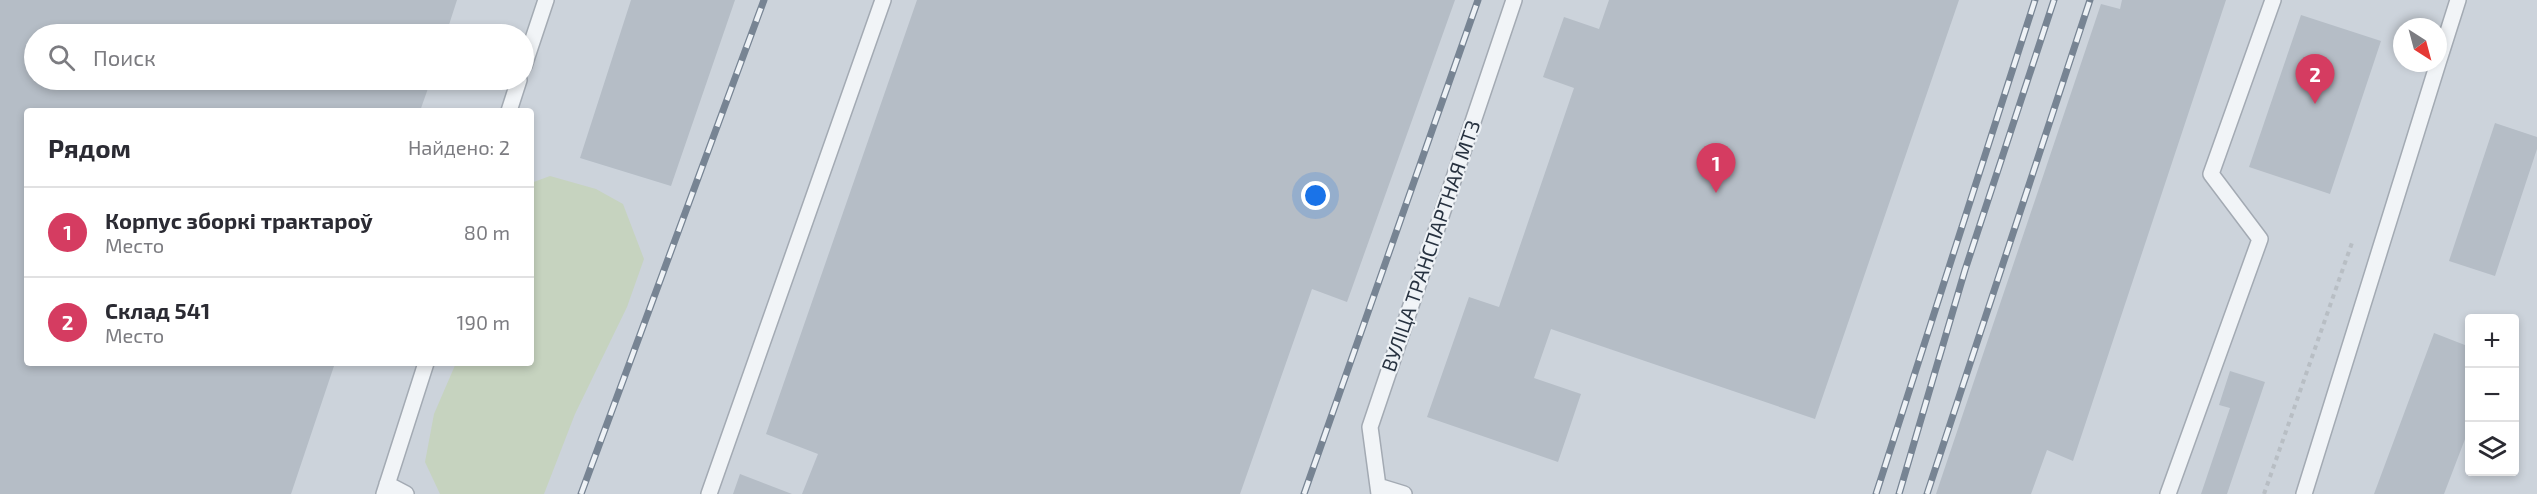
<!DOCTYPE html>
<html lang="ru">
<head>
<meta charset="utf-8">
<style>
  :root { --surface:#fff; --page:#f7f7f7; --text:#2b2b33; --muted:#7c7c81; --line:#e1e1e2; --accent:#d53c61 }
  body { margin:0; font-family:"Exo 2",sans-serif; background:var(--page); color:var(--text) }
  .controls { position:absolute; right:18px; bottom:18px; display:grid; overflow:hidden; border-radius:6px; box-shadow:0 3px 9px #0003 }
  .controls button { width:54px; height:54px; display:grid; place-items:center; padding:0; border:0; border-bottom:2px solid var(--line); background:var(--surface); color:var(--text); font:30px sans-serif }
  .compass { position:absolute; left:2393px; top:18px; width:54px; height:54px; border-radius:50%; background:var(--surface); box-shadow:0 3px 9px #0003; rotate:144deg }
  .you { position:absolute; left:1316px; top:196px; width:21px; height:21px; margin:-15px; border:4px solid #fff; border-radius:50%; background:#1a73e8; box-shadow:0 0 0 9px #1a73e833 }
  .badge { display:grid; place-items:center; width:39px; height:39px; border-radius:50%; background:var(--accent); color:#fff; font-size:20px; font-weight:700 }
  .pin { position:absolute; translate:-50% -50px; filter:drop-shadow(0 2px 3px #0008) }
  .pin::after { content:''; position:absolute; top:32px; width:21px; height:18px; background:inherit; clip-path:polygon(0 0,100% 0,50% 100%) }
  .list { margin:0; padding:0; list-style:none }
  h2 { display:flex; justify-content:space-between; align-items:center; height:78px; margin:0; padding:0 24px; font-size:26px }
  h2 small { font-size:20px; font-weight:400; color:var(--muted) }
  .list li { display:grid; grid-template-columns:39px 1fr auto; gap:18px; align-items:center; box-sizing:border-box; height:90px; padding:0 24px; border-top:2px solid var(--line) }
  .list b { display:block; font-size:22px; white-space:nowrap }
  .list p { margin:0; font-size:20px; white-space:nowrap; color:var(--muted) }
  .list em { font-size:20px; font-style:normal; color:var(--muted) }
  .icon { flex:none; width:33px; height:33px; fill:none; stroke:currentColor; stroke-width:2; stroke-linecap:round; stroke-linejoin:round }
  .map { position:relative; flex:none; width:2537px; height:494px; overflow:hidden }
  .search { position:absolute; background:var(--surface); box-shadow:0 3px 9px #0003; left:24px; top:24px; width:510px; height:66px; display:flex; align-items:center; gap:15px; box-sizing:border-box; padding:0 21px; border-radius:33px; color:var(--muted); font-size:22px }
  .panel { position:absolute; background:var(--surface); box-shadow:0 3px 9px #0003; left:24px; top:108px; width:510px; height:258px; border-radius:6px }
  .map>svg:first-child { display:block }
  .built { fill:#ccd3db; fill-rule:evenodd }
  .green { fill:#c6d3bf }
  .building { fill:#b5bdc6 }
  .lines { fill:none; stroke-linecap:round; stroke-linejoin:round }
  .service-casing { stroke:#a3aab3; stroke-width:18 }
  .path { stroke:#b8bec4; stroke-width:4; stroke-dasharray:4.5 4.5; stroke-linecap:butt }
  .service { stroke:#f1f4f7; stroke-width:15 }
  .rail-casing { stroke:#778493; stroke-width:7 }
  .rail { stroke:#eef2f6; stroke-width:4.5; stroke-dasharray:14; stroke-linecap:butt }
  .labels { text-anchor:middle; stroke-width:4.5; stroke-linejoin:round; paint-order:stroke }
  .street-label { font-size:20px; fill:#273240; stroke:#eef2f6 }
</style>
</head>
<body>
<div class="map">
<svg width="2537" height="494" viewBox="0 0 2537 494">
  <rect width="100%" height="100%" fill="#dee3e9"/>
  <!-- built -->
  <path class="built" d="M0 0H2537V494H0ZM2402 27H2438V63H2402ZM34 34H524V80H34ZM27 111H531V363H27ZM2470 318H2514V472H2470Z"/>
  <!-- green -->
  <path class="green" d="M550 176 596 189 623 204 644 259 627 307 575 414 544 494H440L425 462 434 414 456 363H531V183Z"/>
  <!-- building -->
  <path class="building" d="M0 0H457L446 34H34V80H431L420 111H27V363H335L291 494H0Z
    M631 0H735L671 186 580 158Z
    M917 0H1455L1347 302 1312 289 1240 494H802L818 454 766 434Z
    M1609 0H1959L1815 419 1551 329 1534 378 1581 394 1558 462 1427 417 1469 297 1499 307 1574 88 1543 77 1564 17 1599 29Z
    M2122 0H2226L2073 461 2047 450 2031 494H1936L2101 4 2120 9Z
    M2301 15 2381 41 2330 194 2249 167Z
    M2495 123 2537 137V149L2495 276 2449 261Z
    M2434 333 2470 347V426L2444 494H2374Z
    M2230 371 2265 382 2227 494H2201L2230 408 2219 405Z
    M740 474 792 494H733Z"/>
  <g class="lines">
    <defs>
      <path id="service" d="M2438 63 2458 0
        M524 66 546 0
        M509 111 519 80
        M387 484 406 494
        M1378 486 1404 494
        M384 494 426 363
        M709 494 883 0
        M1379 494 1370 427 1514 0
        M2168 494 2260 239 2211 174 2273 0
        M2304 494 2438 63"/>
    </defs>
    <!-- service casing -->
    <use href="#service" class="service-casing"/>
    <!-- path -->
    <path class="path" d="M2264 494 2353 240"/>
    <!-- service -->
    <use href="#service" class="service"/>
    <defs>
      <path id="rail" d="M581 494 764 0
        M1304 494 1478 0
        M1876 494 2035 0
        M1899 494 1965 270 2054 0
        M1927 494 2090 0"/>
    </defs>
    <!-- rail casing -->
    <use href="#rail" class="rail-casing"/>
    <!-- rail -->
    <use href="#rail" class="rail"/>
  </g>
  <g class="labels">
    <!-- street labels -->
    <g class="street-label">
      <text transform="translate(1431 246) rotate(-71)" y="7">ВУЛІЦА ТРАНСПАРТНАЯ МТЗ</text>
    </g>
  </g>
</svg>
<div class="controls">
<button>+</button>
<button>−</button>
<button><svg class="icon" aria-label="layers" viewBox="0 0 24 24"><path d="M12 4l9 5-9 5-9-5zM3 14l9 5 9-5"/></svg></button>
</div>
<svg class="compass" viewBox="-18 -18 36 36"><path d="M0-13l5 13h-10z" fill="#e53935"/><path d="M0 13l5-13h-10z" fill="#7c7c81"/></svg>
<div class="you"></div>
<div class="pin badge" style="left:1716px;top:193px">1</div>
<div class="pin badge" style="left:2315px;top:104px">2</div>
<div class="search"><svg class="icon" aria-label="search" viewBox="0 0 24 24"><circle cx="10" cy="10" r="6"/><path d="M15 15l6 6"/></svg>Поиск</div>
<section class="panel">
<h2>Рядом<small>Найдено: 2</small></h2>
<ul class="list">
<li><span class="badge">1</span><div><b>Корпус зборкі трактароў</b><p>Место</p></div><em>80 m</em></li>
<li><span class="badge">2</span><div><b>Склад 541</b><p>Место</p></div><em>190 m</em></li>
</ul>
</section>
</div>
</body>
</html>
